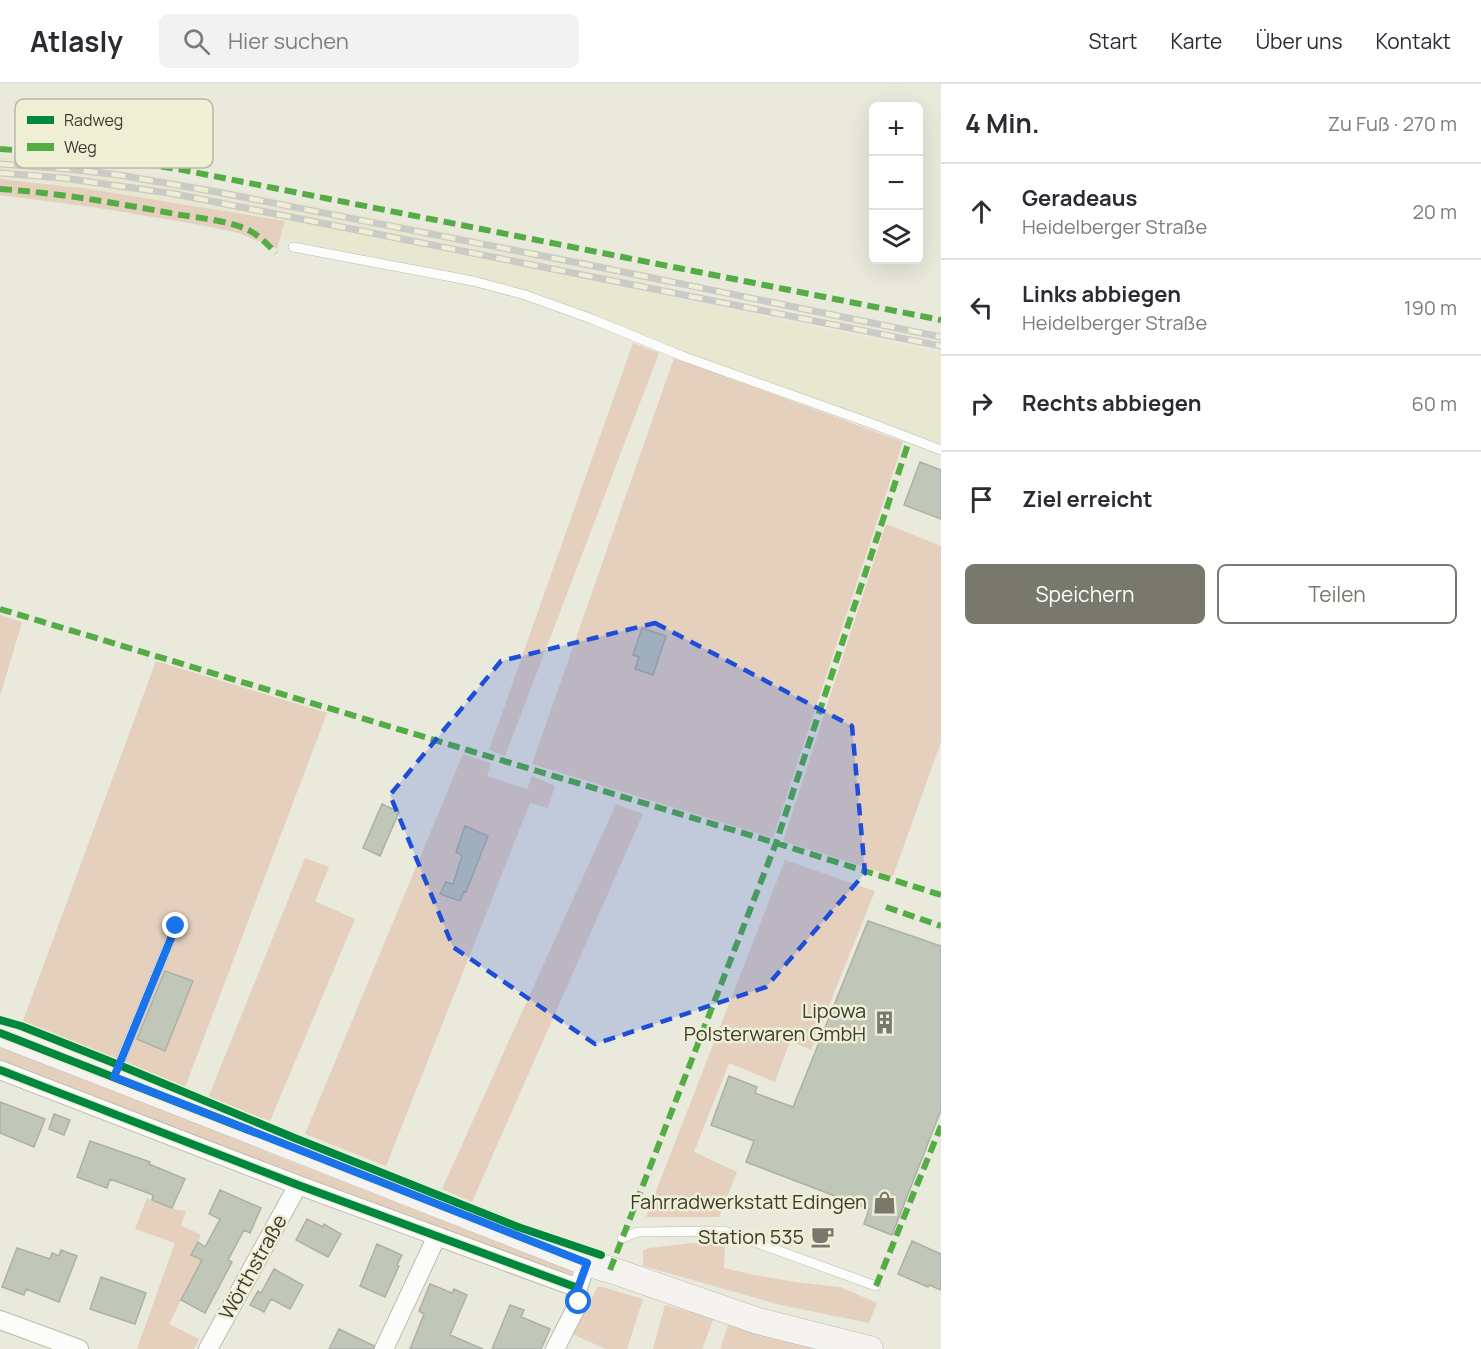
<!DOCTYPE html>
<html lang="de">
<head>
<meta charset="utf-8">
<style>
  :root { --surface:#fff; --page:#f2f2f3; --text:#2b2b33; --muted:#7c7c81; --line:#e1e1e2; --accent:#78786d }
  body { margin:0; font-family:Manrope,sans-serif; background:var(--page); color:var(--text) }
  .controls { position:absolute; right:18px; top:18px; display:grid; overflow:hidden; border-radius:9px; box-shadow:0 6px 24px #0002 }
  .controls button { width:54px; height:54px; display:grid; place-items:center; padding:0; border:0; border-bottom:2px solid var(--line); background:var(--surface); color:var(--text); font:30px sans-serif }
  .stop { position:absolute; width:18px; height:18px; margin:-14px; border:4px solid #1a73e8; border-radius:50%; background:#fff }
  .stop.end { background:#1a73e8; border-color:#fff; box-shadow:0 2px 6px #0008 }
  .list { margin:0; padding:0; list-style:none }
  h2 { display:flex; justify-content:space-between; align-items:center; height:78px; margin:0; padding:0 24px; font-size:26px }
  h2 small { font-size:20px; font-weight:400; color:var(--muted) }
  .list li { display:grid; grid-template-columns:39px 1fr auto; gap:18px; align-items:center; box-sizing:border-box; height:96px; padding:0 24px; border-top:2px solid var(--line) }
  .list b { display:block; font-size:22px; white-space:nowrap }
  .list p { margin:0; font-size:20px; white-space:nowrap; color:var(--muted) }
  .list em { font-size:20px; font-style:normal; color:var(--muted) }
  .actions { display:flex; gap:12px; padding:18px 24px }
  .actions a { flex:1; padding:14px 0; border:2px solid var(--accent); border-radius:9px; text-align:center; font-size:21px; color:var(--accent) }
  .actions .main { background:var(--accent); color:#fff }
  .icon { flex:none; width:33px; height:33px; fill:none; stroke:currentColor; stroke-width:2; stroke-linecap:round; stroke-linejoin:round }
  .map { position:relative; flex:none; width:941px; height:1265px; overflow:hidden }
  header { display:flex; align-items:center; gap:36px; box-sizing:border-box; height:84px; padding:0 30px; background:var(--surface); border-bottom:2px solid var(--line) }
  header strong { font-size:28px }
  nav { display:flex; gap:33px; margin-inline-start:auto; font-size:21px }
  .search { width:420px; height:54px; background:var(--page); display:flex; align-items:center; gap:15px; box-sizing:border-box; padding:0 21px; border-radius:9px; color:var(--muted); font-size:22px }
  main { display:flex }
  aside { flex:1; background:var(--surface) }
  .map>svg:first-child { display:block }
  .built { fill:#e8e8d0 }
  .green { fill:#e4d0bd }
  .building { fill:#c1c7b8; stroke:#adb0a6; stroke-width:1.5 }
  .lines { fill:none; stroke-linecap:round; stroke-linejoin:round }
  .service-casing { stroke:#bbbbb1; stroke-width:10 }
  .minor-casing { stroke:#bbbbb1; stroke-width:20 }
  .secondary-casing { stroke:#bbbbb1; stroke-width:27 }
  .service { stroke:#fcfcfa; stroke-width:9 }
  .minor { stroke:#fcfcfa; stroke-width:18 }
  .secondary { stroke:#f5f3ef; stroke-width:26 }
  .rail-casing { stroke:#cacac6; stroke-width:7 }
  .rail { stroke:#efefd6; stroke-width:4.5; stroke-dasharray:14; stroke-linecap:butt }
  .quiet { stroke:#55ac45; stroke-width:6; stroke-dasharray:12 6; stroke-linecap:butt }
  .cycleway-casing { stroke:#efefd6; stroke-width:11 }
  .cycleway { stroke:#00873e; stroke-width:8 }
  .route { stroke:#1a73e8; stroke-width:8 }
  .marked { fill:#1d4ed8; fill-opacity:0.2; stroke:#1d4ed8; stroke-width:4.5; stroke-dasharray:12 8; stroke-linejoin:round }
  .labels { text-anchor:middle; stroke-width:5; stroke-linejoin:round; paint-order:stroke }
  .poi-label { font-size:20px; fill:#3b3b31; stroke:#efefd6; text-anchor:end }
  .street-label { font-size:20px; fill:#3b3b31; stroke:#efefd6 }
  .key { fill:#efefd6; stroke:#b9b9a4; stroke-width:1.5 }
  .key-label { font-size:16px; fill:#3b3b31 }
</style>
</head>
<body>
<header>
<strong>Atlasly</strong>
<div class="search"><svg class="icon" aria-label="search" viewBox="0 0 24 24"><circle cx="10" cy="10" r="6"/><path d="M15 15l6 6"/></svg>Hier suchen</div>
<nav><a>Start</a><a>Karte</a><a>Über uns</a><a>Kontakt</a></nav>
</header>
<main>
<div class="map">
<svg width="941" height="1265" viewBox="0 0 941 1265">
  <rect width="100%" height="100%" fill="#e9e9dc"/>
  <!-- built -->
  <path class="built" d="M0 73 34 75 142 90 263 111 663 191 658 211 941 269V360L703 277 538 210 281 154 286 138 193 121 42 98 0 95Z"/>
  <!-- green -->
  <path class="green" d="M0 95 90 105 285 137 277 165 239 149 195 140 99 124 0 111Z
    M633 259 659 269 505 672 489 666Z
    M674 274 903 358 773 754 532 680Z
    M886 440 941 462V658L893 792 783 757Z
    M0 531 22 538 0 612Z
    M156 577 327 629 184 1006 93 969 21 942Z
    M463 670 491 679 487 692 527 705 532 692 555 702 548 724 530 719 386 1082 305 1050Z
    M616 720 643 730 472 1118 442 1105Z
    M305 774 329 783 315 817 355 835 270 1037 208 1014Z
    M785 776 875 807 811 966 790 957 775 998 729 979 694 1068 737 1088 719 1133H646Z
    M0 961 17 966 284 1075 572 1187 569 1195 0 980Z
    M147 1114 177 1126 186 1127 181 1141 201 1151 191 1171 202 1176 169 1240 199 1255 194 1265H137L175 1159 135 1145Z
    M694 1159 725 1160 724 1184 754 1191 795 1198 840 1203 877 1219 869 1239 781 1221 643 1182V1167L649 1164Z
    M598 1202 643 1215 627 1265H606L583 1255 573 1250Z
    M665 1221 714 1234 702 1265H653Z
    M729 1238 812 1261 811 1265H720Z"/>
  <!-- building -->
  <path class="building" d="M920 378 941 386V435L904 421Z
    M642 544 666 552 653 591 635 585 639 573 633 571Z
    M382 720 399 728 380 772 363 764Z
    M465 742 488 752 466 808 464 807 460 817 440 810 446 798 453 800 462 772 456 768Z
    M868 837 941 862V1026L892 1151 864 1140 869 1125 746 1078 754 1057 711 1041 729 992 757 1003 755 1009 793 1023Z
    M165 887 193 897 165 967 137 955Z
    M0 1018 45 1035 34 1063 0 1049Z
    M54 1030 70 1036 64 1051 49 1045Z
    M90 1057 150 1078 149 1080 185 1095 172 1124 152 1116 153 1111 110 1095 107 1104 77 1093Z
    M220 1106 261 1124 250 1149 244 1146 228 1176 232 1178 205 1229 181 1216 202 1176 191 1171 198 1158 205 1163 220 1135 209 1130Z
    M307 1135 323 1143 324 1140 341 1150 328 1173 296 1156Z
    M912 1157 941 1170V1206L929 1201 928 1203 898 1190Z
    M377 1160 402 1171 397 1181 399 1182 385 1213 360 1202Z
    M17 1164 50 1175 52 1169 59 1172 61 1166 77 1172 59 1218 26 1205 24 1211 2 1203Z
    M274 1185 303 1201 290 1225 271 1215 264 1228 250 1221 258 1207 261 1209Z
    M101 1193 146 1209 135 1240 90 1225Z
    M430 1200 452 1209 454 1205 467 1211 450 1251 483 1265H410L424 1230 419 1227Z
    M510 1221 524 1226 521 1233 550 1245 541 1265H492Z
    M339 1245 374 1262 373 1265H329Z"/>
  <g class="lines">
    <defs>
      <path id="service" d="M293 163 473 197 525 211 592 235 682 272 873 340 941 366
        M115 990 176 842
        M622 1154 638 1148 724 1147 876 1202"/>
      <path id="minor" d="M0 986 298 1101 578 1204
        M0 1236 79 1265
        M208 1265 298 1101
        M384 1265 437 1152
        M555 1265 579 1218 578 1204 582 1192"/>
      <path id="secondary" d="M0 949 114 993 587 1179 614 1187 758 1237 870 1265"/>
    </defs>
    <!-- service casing -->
    <use href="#service" class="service-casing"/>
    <!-- minor casing -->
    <use href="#minor" class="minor-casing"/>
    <!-- secondary casing -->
    <use href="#secondary" class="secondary-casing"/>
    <!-- service -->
    <use href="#service" class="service"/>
    <!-- minor -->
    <use href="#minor" class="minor"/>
    <!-- secondary -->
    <use href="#secondary" class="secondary"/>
    <defs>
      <path id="rail" d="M0 80 68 85 119 91 217 108 589 181 941 253
        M0 89 63 94 175 110 941 262"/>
    </defs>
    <!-- rail casing -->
    <use href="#rail" class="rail-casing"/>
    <!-- rail -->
    <use href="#rail" class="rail"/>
    <!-- quiet -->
    <path class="quiet" d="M0 65 96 72 183 86 941 236
      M0 105C61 109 121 120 181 131 201 134 230 137 248 146 259 151 267 160 276 169
      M0 525 776 759 941 811
      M886 823 941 842
      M610 1186 776 759 908 360
      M876 1202 941 1042"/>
    <defs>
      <path id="cycleway" d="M0 936 21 942 119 981 292 1053 518 1143 601 1171
        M0 949 249 1046
        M0 986 298 1101 578 1204"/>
    </defs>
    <!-- cycleway casing -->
    <use href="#cycleway" class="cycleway-casing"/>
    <!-- cycleway -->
    <use href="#cycleway" class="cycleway"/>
  </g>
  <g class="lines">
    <!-- route -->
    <path class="route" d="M176 842 114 993 587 1179 578 1204 579 1218"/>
  </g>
  <!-- marked area -->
  <path class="marked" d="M655 539 852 642 865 789 766 903 595 960 453 863 390 711 501 577Z"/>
  <!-- icons -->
  <defs>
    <symbol id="building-bare" viewBox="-9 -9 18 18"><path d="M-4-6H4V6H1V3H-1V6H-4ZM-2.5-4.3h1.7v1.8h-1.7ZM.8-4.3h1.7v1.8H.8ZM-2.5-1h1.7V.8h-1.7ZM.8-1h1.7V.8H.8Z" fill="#78786d" stroke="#efefd6" stroke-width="2.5" paint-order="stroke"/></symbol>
    <symbol id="shop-bare" viewBox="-9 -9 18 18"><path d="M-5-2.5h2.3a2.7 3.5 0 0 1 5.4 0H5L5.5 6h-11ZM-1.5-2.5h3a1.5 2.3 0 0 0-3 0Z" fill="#78786d" stroke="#efefd6" stroke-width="2.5" paint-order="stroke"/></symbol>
    <symbol id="cafe-bare" viewBox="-9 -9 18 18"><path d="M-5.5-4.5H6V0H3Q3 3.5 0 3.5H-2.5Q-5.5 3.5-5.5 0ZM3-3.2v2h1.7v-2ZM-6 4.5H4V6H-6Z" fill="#78786d" stroke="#efefd6" stroke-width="2.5" paint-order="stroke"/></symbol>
  </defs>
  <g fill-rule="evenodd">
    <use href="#building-bare" x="868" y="922" width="33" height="33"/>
    <use href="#shop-bare" x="868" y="1102" width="33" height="33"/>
    <use href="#cafe-bare" x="806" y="1136" width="33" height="33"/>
  </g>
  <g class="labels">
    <!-- poi labels -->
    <g class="poi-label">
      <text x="866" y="934">Lipowa<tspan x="866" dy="23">Polsterwaren GmbH</tspan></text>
      <text x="867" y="1125">Fahrradwerkstatt Edingen</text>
      <text x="804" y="1160">Station 535</text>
    </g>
    <!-- street labels -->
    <g class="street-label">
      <text transform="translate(253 1183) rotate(-61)" y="7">Wörthstraße</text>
    </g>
  </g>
  <!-- legend -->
  <rect x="15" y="15" width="198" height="69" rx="9" class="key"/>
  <rect x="27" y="32" width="27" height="8" fill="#00873e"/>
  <rect x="27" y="59" width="27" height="8" fill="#55ac45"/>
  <g class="key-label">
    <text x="64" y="42">Radweg</text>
    <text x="64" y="69">Weg</text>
  </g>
</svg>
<div class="controls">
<button>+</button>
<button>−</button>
<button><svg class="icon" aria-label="layers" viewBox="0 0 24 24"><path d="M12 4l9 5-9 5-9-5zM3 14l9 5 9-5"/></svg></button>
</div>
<div class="stop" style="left:579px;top:1218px"></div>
<div class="stop end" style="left:176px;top:842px"></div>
</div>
<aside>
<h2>4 Min.<small>Zu Fuß · 270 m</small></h2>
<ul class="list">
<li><svg class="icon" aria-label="ahead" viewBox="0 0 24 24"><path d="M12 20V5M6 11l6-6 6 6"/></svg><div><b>Geradeaus</b><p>Heidelberger Straße</p></div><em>20 m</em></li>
<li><svg class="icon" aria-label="left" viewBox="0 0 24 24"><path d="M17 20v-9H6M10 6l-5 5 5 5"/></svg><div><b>Links abbiegen</b><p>Heidelberger Straße</p></div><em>190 m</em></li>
<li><svg class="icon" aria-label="right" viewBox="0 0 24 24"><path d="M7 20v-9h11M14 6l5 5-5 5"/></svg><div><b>Rechts abbiegen</b></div><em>60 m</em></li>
<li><svg class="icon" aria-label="arrive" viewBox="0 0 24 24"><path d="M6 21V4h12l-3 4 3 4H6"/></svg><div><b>Ziel erreicht</b></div></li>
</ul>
<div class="actions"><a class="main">Speichern</a><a>Teilen</a></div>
</aside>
</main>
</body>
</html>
